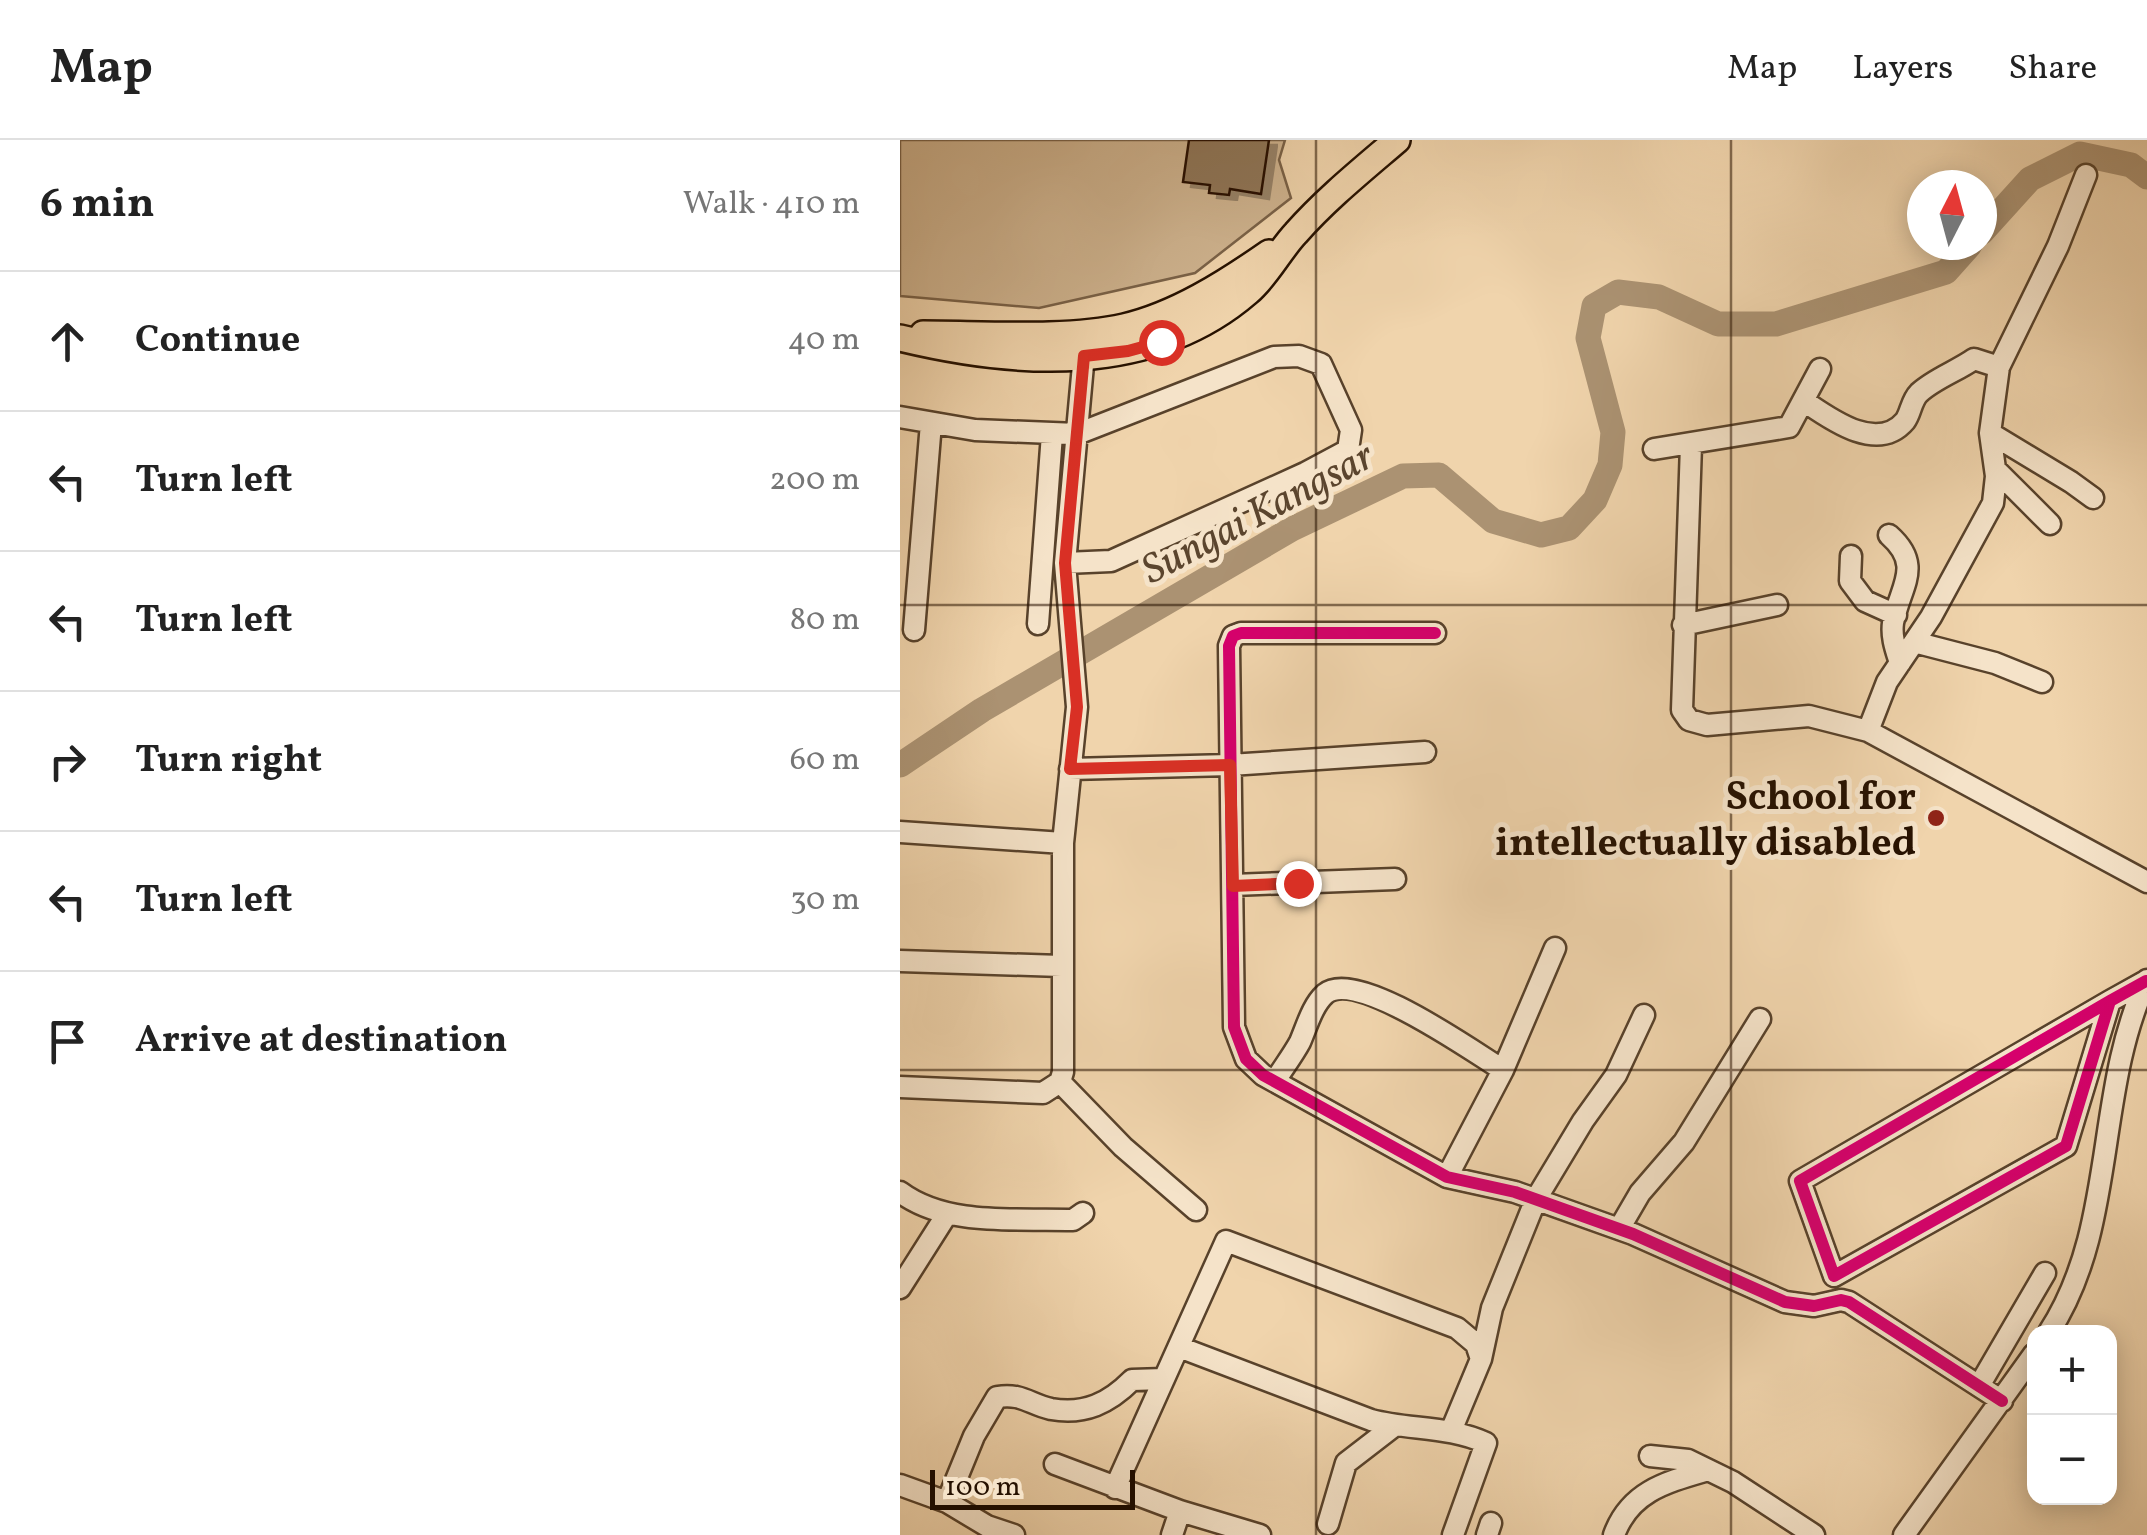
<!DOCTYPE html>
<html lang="en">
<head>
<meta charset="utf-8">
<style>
  :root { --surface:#fff; --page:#f2f2f2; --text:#222; --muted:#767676; --line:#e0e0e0 }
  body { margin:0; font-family:Vollkorn,serif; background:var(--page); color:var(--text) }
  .controls { position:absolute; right:30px; bottom:30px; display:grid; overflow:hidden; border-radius:20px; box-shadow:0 5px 25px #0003 }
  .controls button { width:90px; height:90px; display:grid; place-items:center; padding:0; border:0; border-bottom:2px solid var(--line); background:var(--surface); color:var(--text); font:50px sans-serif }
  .compass { position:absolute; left:1007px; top:30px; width:90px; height:90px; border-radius:50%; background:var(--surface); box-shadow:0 5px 25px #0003; rotate:6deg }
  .scale { position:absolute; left:30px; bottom:25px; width:205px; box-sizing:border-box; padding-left:10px; border:5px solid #261100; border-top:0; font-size:28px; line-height:35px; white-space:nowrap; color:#261100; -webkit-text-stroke:8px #f5e3c9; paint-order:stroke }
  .stop { position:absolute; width:30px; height:30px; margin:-22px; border:8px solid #d93025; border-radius:50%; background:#fff }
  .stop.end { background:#d93025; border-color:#fff; box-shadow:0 2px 10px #0008 }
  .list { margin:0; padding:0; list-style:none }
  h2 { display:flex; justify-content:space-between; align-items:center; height:130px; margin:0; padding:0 40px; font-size:42px }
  h2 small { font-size:32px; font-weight:400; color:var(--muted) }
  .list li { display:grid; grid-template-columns:65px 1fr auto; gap:30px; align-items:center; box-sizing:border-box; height:140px; padding:0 40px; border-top:2px solid var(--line) }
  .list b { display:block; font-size:38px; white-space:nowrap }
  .list em { font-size:32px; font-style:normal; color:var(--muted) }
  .icon { flex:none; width:55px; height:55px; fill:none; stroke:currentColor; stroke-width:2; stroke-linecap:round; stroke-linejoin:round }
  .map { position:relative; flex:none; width:1247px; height:1395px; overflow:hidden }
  header { display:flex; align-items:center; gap:60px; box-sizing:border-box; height:140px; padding:0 50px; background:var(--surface); border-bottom:2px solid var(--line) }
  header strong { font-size:48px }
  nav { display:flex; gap:55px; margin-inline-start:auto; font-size:35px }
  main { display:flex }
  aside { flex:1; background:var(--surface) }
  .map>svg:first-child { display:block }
  .green { fill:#ceb38f; stroke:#7a6248; stroke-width:2.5 }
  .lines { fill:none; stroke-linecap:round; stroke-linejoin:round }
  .river { stroke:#ab9272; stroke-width:25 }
  .building { fill:#8f7659; stroke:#261100; stroke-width:2.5; filter:url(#shadow) }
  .minor-casing { stroke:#58422b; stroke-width:25 }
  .major-casing { stroke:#261100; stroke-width:30 }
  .minor { stroke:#f5e3c9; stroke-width:20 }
  .major { stroke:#f0d4ac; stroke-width:25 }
  .cycleway-casing { stroke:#f5e3c9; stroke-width:19 }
  .cycleway { stroke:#d6006c; stroke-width:12 }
  .route { stroke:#d93025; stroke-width:12 }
  .grid { fill:none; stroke:#261100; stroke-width:2.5; stroke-opacity:0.55 }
  .poi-dot { fill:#8f2418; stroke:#f5e3c9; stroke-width:4 }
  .labels { text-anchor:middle; stroke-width:10; stroke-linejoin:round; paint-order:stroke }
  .poi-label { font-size:40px; font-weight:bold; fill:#261100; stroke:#f5e3c9; text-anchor:end }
  .water-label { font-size:42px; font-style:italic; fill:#5b452e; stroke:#f5e3c9 }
</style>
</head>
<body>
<header>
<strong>Map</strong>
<nav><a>Map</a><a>Layers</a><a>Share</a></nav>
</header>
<main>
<aside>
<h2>6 min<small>Walk · 410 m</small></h2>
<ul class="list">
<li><svg class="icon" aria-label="ahead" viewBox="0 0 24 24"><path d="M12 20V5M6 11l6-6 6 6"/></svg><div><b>Continue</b></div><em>40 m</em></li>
<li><svg class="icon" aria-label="left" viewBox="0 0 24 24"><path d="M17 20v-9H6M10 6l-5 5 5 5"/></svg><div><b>Turn left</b></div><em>200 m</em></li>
<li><svg class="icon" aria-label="left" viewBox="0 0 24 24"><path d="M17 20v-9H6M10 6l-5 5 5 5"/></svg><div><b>Turn left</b></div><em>80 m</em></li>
<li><svg class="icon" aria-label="right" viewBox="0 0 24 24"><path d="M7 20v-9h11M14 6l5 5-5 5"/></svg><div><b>Turn right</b></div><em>60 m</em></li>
<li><svg class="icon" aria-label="left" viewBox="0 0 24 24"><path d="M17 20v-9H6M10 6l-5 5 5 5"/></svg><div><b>Turn left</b></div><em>30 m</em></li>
<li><svg class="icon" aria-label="arrive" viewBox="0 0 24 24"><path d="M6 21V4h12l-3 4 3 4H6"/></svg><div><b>Arrive at destination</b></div></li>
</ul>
</aside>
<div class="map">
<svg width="1247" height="1395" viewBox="0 0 1247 1395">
  <defs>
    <filter id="shadow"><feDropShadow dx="8" dy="5" stdDeviation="0" flood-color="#0004"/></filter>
  </defs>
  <rect width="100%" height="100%" fill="#f0d4ac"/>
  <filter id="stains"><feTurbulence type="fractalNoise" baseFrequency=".002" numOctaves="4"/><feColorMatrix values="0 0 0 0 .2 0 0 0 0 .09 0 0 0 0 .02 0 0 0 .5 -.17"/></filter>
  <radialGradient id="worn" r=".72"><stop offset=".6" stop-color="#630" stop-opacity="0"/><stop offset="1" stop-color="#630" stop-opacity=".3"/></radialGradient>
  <!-- green -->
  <path class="green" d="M0 0H385L379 20 391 58 295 133 139 168 0 156Z"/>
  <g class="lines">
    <!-- river -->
    <path class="river" d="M1082 92 1130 39 1180 14 1231 25 1247 37
      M0 625 82 570 392 389 503 336 539 335 593 381 641 395 669 388 695 360 710 325 713 292 688 198 694 166 718 152 759 157 818 184H876L1046 132 1070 105"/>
  </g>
  <!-- building -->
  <path class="building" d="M289 0H369L361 54 330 49 329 55 309 53 310 45 283 42Z"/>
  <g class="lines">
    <defs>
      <path id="minor" d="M904 261C929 278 977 314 1005 281 1011 273 1011 261 1019 253 1034 239 1057 231 1074 219L1099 227
        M0 277 75 290 177 294 374 217 399 216 421 224 451 290 448 310 405 333 211 421 165 423
        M1090 293 1171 342 1193 358
        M791 305 782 570 789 580 807 585 909 576 968 591 1247 742
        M754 309 889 287 920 229
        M1095 329 1150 384
        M989 395C1024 426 1000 446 993 483 991 497 996 510 1000 523
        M951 416 950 441 965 461 996 475
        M138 484 152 294
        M783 485 877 465
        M14 490 31 283
        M535 493H341L333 496 329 506 334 887 346 919 363 935 547 1037 615 1052 733 1094 885 1162 914 1166 941 1160 949 1162 1102 1261
        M1014 502 1095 523 1142 542
        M968 591 987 542 1031 477 1093 363 1096 336 1090 293 1099 227 1158 106 1186 35
        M170 629 330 625 525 612
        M0 692 163 703
        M333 745 495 739
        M0 821 161 826
        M1210 861 1166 1006 934 1136 900 1041 1210 861 1246 841
        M375 941C383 928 393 915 400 902 407 886 412 866 425 854 456 828 572 911 603 930
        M160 942 223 1007 296 1070
        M0 947 143 953 160 942 163 932V703L177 567 165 423 185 203
        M547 1037 603 930 655 808
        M0 1052C47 1087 117 1078 173 1080L183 1073
        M719 1089 740 1053 784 1002 860 879
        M0 1148 47 1074
        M1149 1192C1218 1086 1194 952 1247 840
        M279 1207 471 1280C508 1290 550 1286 586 1303L553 1395
        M581 1219 592 1168 636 1059 683 981 716 935 744 875
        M1079 1246 1145 1133
        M750 1316 788 1320 833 1342 914 1395
        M155 1324 280 1371 360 1395
        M0 1345 47 1362 87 1386 114 1395
        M215 1348 326 1101 557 1188 576 1204 581 1219 551 1291
        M47 1362 74 1296 97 1257C122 1253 129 1264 151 1269 185 1275 209 1263 232 1240L264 1239
        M428 1384 446 1323 494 1286
        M272 1395 280 1371
        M587 1395 591 1383
        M714 1395C730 1351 767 1342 808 1330
        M1004 1395 1134 1214"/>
      <path id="major" d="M23 194C82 194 168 200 224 187 276 175 326 143 369 113
        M0 198C116 226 251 236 348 152 367 136 379 111 396 93 426 59 462 30 497 0"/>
    </defs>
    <!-- minor casing -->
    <use href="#minor" class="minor-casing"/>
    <!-- major casing -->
    <use href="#major" class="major-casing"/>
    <!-- minor -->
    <use href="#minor" class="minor"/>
    <!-- major -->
    <use href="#major" class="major"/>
    <defs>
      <path id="cycleway" d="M535 493H341L333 496 329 506 334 887 346 919 363 935 547 1037 615 1052 733 1094 885 1162 914 1166 941 1160 949 1162 1102 1261
        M1210 861 1166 1006 934 1136 900 1041 1210 861 1246 841"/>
    </defs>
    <!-- cycleway casing -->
    <use href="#cycleway" class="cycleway-casing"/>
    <!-- cycleway -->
    <use href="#cycleway" class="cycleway"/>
  </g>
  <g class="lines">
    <!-- route -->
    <path class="route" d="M261 202 228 211 184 216 165 423 177 567 170 629 330 625 333 746 398 743"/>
  </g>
  <!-- grid -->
  <path class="grid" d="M416 0V1395M831 0V1395M0 465H1247M0 930H1247"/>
  <!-- markers -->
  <circle class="poi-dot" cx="1036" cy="678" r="10"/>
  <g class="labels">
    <!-- poi labels -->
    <g class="poi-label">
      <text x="1016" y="669">School for<tspan x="1016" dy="46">intellectually disabled</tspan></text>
    </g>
    <!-- water labels -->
    <g class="water-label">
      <text transform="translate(357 371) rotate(-28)" y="15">Sungai Kangsar</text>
    </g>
  </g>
  <rect width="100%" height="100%" filter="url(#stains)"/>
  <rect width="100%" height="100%" fill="url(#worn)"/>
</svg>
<div class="controls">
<button>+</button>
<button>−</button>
</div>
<svg class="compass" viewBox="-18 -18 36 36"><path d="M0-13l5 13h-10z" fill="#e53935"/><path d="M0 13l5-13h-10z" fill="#767676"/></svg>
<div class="scale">100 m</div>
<div class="stop" style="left:261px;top:202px"></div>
<div class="stop end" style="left:398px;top:743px"></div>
</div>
</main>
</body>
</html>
